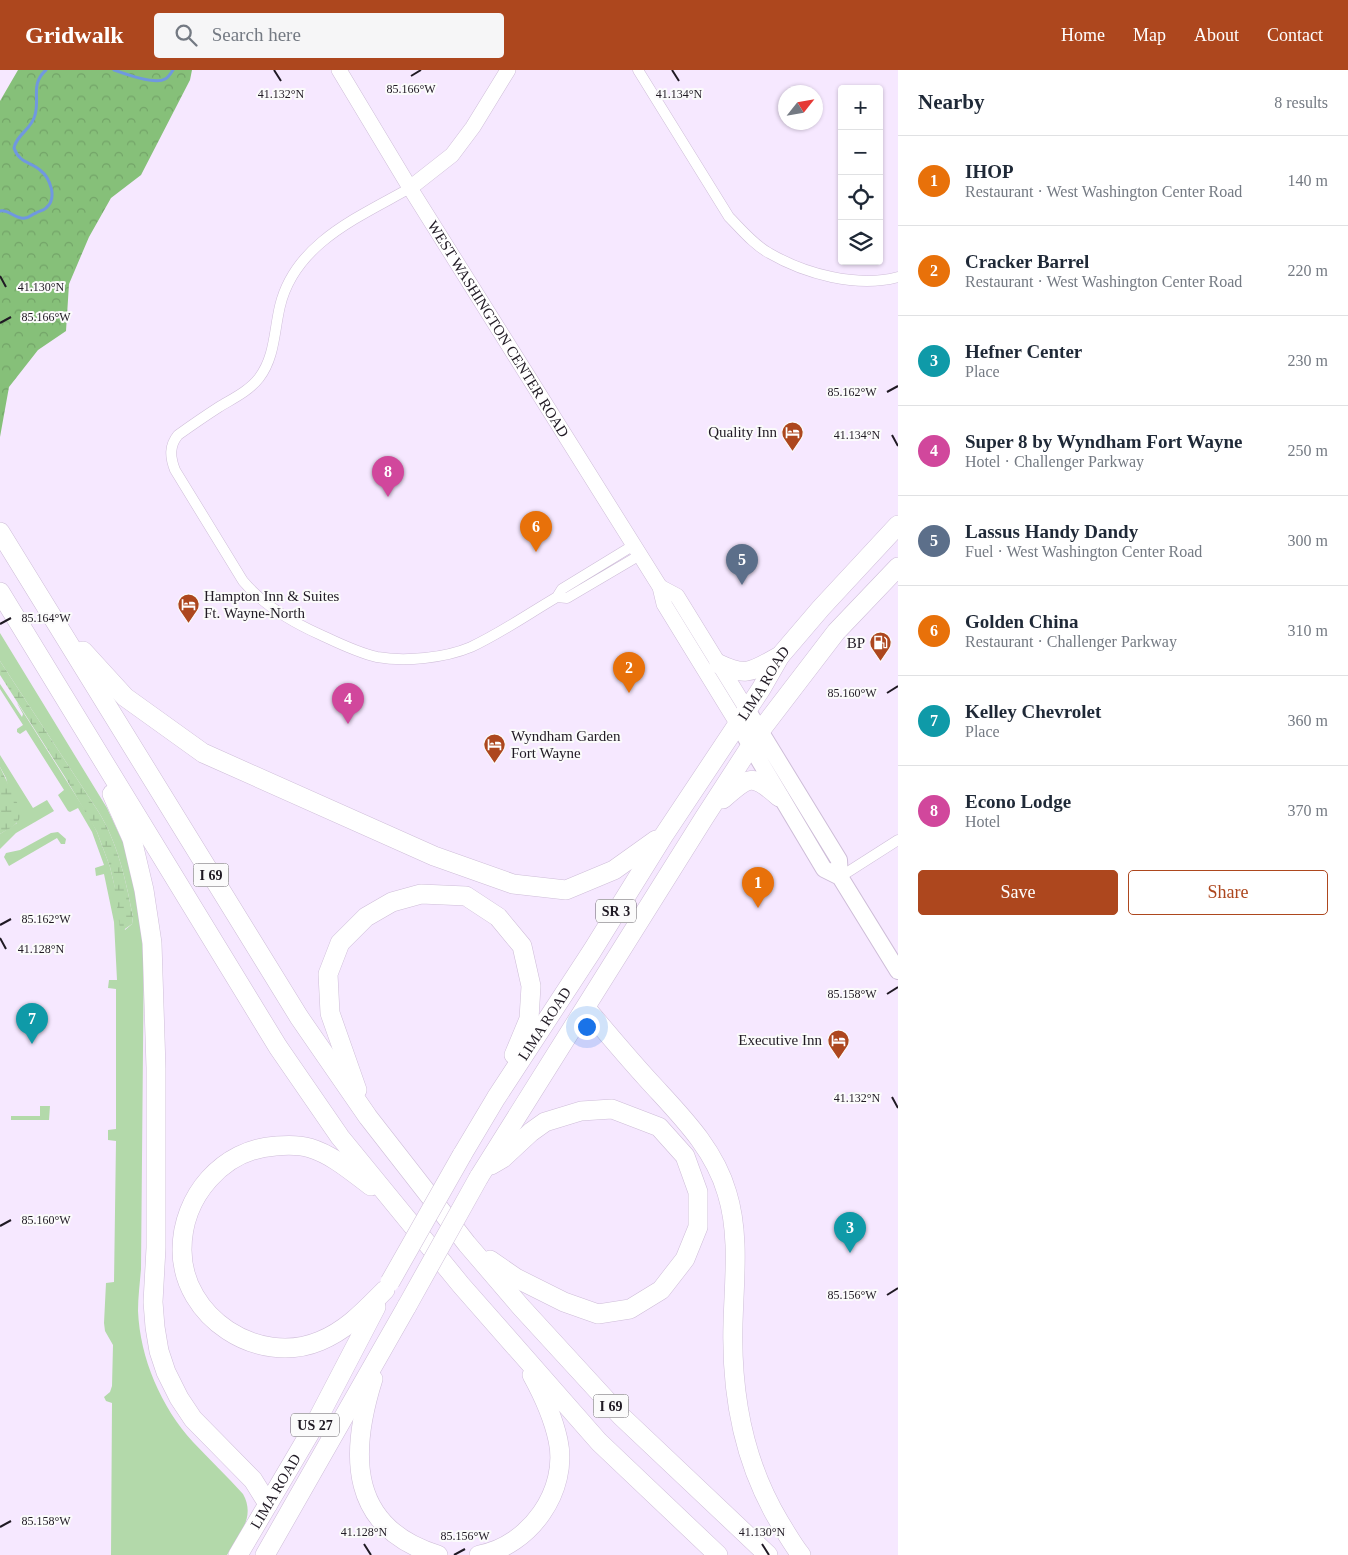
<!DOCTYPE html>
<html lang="en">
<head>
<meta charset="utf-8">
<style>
  :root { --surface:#fff; --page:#f6f6f7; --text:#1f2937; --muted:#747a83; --line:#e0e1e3; --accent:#ad471e }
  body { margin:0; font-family:"Times New Roman",serif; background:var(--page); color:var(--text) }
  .controls { position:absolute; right:15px; top:15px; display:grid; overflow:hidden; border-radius:5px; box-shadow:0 1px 4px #0004 }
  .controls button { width:45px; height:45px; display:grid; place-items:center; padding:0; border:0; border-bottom:1px solid var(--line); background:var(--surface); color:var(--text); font:25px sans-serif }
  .compass { position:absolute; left:778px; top:15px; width:45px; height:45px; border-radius:50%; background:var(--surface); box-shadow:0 1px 4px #0004; rotate:59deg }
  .you { position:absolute; left:586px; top:956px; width:18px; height:18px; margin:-12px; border:4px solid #fff; border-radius:50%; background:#1a73e8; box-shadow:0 0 0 8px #1a73e833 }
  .badge { display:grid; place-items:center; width:32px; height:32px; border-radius:50%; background:var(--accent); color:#fff; font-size:16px; font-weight:700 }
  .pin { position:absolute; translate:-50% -41px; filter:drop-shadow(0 1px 2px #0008) }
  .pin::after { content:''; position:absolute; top:26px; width:18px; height:15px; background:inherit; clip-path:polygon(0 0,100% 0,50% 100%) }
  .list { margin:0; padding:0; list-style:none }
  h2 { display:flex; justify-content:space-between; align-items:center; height:65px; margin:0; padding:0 20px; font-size:21px }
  h2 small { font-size:16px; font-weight:400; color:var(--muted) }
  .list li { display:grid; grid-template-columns:32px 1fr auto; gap:15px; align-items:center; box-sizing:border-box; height:90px; padding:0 20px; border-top:1px solid var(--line) }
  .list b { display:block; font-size:19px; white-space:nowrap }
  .list p { margin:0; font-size:16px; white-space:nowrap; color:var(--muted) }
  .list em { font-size:16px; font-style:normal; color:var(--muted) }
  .actions { display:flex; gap:10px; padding:15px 20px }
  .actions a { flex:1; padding:11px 0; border:1px solid var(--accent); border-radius:5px; text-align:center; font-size:18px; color:var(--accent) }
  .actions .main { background:var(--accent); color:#fff }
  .icon { flex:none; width:28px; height:28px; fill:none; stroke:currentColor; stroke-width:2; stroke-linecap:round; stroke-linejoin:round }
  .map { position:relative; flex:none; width:898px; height:1485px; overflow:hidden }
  header { display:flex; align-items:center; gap:30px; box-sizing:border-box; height:70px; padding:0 25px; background:var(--accent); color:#fff }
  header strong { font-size:24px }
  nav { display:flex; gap:28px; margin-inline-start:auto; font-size:18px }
  .search { width:350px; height:45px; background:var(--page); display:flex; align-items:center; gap:12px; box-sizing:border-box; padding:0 18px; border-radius:5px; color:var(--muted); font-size:19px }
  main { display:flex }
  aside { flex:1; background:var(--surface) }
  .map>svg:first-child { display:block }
  .green { fill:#b3d9aa }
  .forest { fill:url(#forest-crowns) }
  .wetland { fill:url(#wetland-marsh) }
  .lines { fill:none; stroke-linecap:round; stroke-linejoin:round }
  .stream { stroke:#7098df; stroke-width:3 }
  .street-casing { stroke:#cebdd8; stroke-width:11 }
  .secondary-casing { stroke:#cebdd8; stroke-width:16 }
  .primary-casing { stroke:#cebdd8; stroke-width:18 }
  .highway-casing { stroke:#cebdd8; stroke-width:20 }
  .street { stroke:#fff; stroke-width:10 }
  .secondary { stroke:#fff; stroke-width:15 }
  .primary { stroke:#fff; stroke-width:16 }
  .highway { stroke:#fff; stroke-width:19 }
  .highway-bridge-casing { stroke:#cebdd8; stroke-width:20; stroke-linecap:butt }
  .highway-bridge { stroke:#fff; stroke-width:19 }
  .ticks { fill:none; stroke:#201a24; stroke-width:2 }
  .labels { text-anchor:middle; stroke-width:4; stroke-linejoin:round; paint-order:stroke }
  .shield { fill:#fbfbfb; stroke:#625e64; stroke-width:1 }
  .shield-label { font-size:14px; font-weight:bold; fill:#201a24 }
  .street-label { font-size:15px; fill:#201a24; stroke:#fbfbfb }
  .poi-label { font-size:15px; fill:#201a24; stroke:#fbfbfb; text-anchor:end }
  .ticks-label { font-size:12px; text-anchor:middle; fill:#201a24; stroke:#fbfbfb; stroke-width:4; stroke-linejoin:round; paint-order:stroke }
</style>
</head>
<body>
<header>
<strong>Gridwalk</strong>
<div class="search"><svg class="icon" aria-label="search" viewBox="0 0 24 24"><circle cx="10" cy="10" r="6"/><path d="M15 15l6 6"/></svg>Search here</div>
<nav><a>Home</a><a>Map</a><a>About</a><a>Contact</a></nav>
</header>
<main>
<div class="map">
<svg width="898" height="1485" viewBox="0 0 898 1485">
  <defs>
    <pattern id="forest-crowns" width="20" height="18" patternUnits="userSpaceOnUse" patternTransform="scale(1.25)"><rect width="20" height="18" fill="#86c079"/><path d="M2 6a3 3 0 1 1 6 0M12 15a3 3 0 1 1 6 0" fill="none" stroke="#73a468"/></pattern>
    <pattern id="wetland-marsh" width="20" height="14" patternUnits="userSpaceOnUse" patternTransform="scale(1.25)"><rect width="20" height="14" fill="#b3d9aa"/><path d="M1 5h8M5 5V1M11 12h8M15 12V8" fill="none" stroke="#9aba92"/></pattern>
  </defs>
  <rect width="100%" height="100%" fill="#f6e8ff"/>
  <!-- green -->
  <path class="green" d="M0 563 107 738 128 783 144 870 141 1199C140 1212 138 1227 138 1241 140 1288 161 1337 193 1372 209 1389 227 1406 243 1424 256 1447 239 1465 227 1485H111L112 1333 106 1331 104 1327 110 1322 112 1316 113 1275 105 1261 104 1253 106 1213 114 1212 116 1071 108 1070V1060L116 1059V919L108 918 109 910H117L114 852 104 804 96 806 95 798 104 795 92 762 78 738 70 742 68 741 58 725 64 720 26 660 20 664 17 662V659L23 655 0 619V614L22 647 23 644 17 633 18 634 90 748 97 762 110 797 125 860 132 854 133 847C126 811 118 773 98 741L0 591Z
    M0 685 33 738 47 730 54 741 16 763 0 779V764L17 753 6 708 0 697Z
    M58 762 66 769 65 774H61L57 768 9 796 4 787 6 783 20 780 51 763Z
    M40 1036H50L49 1050H11V1046H40Z"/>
  <!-- forest -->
  <path class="forest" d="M18 0H192L190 10 141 105 111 128 89 167 69 214 66 261 38 280 9 317 0 367V31Z"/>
  <!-- wetland -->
  <path class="wetland" d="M0 591 98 741C118 773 126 811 133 847L132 854 122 861 120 859 114 814 110 797 97 762 65 707 0 605Z
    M0 697 21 741C21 754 10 758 0 764Z"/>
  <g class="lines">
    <!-- stream -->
    <path class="stream" d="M114 0C125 4 155 15 165 9 168 8 171 3 173 0
      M0 141C9 139 16 150 25 148 29 148 32 144 36 143 39 141 43 141 46 138 58 128 50 108 40 100 31 92 19 93 14 78 16 65 32 59 35 45 40 28 30 14 46 0"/>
    <defs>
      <path id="street" d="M638 0 729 147C741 159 754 175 769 183 805 204 857 218 898 207
        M410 118C359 147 295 173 280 236 274 261 275 287 259 308 249 321 232 329 219 337 205 346 192 355 178 365 169 376 170 387 175 400L243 511C264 536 292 552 321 565 338 573 358 583 377 587 405 592 445 588 471 577 501 563 528 544 557 527L562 519 634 475
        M557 527 567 528 640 485
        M840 807 898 770"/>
      <g id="secondary">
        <path id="s1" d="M339 0 410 118 660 517 664 534 737 653"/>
        <path d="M410 118 452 85 473 57 508 0"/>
        <path d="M660 517 677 526 746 638"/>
      </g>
      <path id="primary" d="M746 638 839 790 840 807
        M737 653 824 799 840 807 898 901"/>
      <g id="highway">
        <path d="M0 462 299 947 368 1047 467 1174 521 1237 621 1346 768 1485"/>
        <path d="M0 522 278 977 340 1067 461 1215 599 1372 718 1485"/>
        <path d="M83 581 125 627 203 683 434 786 513 814 566 820 614 800 656 770"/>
        <path d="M719 594C748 608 753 600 780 586"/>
        <path d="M112 724 132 769 144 820 152 873 156 998V1178L153 1232 155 1257 159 1281 166 1302 179 1328 193 1349 253 1410 268 1434"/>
        <path d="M723 729C749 706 752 703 779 727"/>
        <path d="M586 938C607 963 628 988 650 1012 681 1046 714 1078 727 1123 740 1165 734 1211 733 1254 731 1325 743 1392 780 1453 787 1464 793 1475 801 1485"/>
        <path d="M357 1020 330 943 328 904 340 873 366 847 392 832 421 824 466 826 498 847 522 876 531 916 529 949 514 985"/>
        <path id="s2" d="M462 1085 496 1028 592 881 664 765 761 619 780 586 821 538 898 455"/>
        <path d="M479 1107 704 748 761 660 836 562 898 497"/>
        <path d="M371 1116C352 1102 333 1085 310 1078 300 1075 287 1075 276 1076 223 1079 182 1126 182 1180 182 1247 258 1297 320 1271 347 1260 365 1240 385 1220"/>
        <path d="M490 1190 516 1208 564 1232 598 1244 630 1239 661 1220 685 1189 698 1157V1122L685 1086 659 1057 612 1039 581 1041 545 1052 531 1062 503 1088 491 1095"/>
        <path d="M373 1309C349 1385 349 1458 438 1485"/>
        <path id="s3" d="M238 1485 314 1356 376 1237"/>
        <path d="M265 1485 407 1236"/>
        <path d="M479 1485C530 1476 569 1420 558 1370 553 1347 543 1325 532 1305"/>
      </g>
    </defs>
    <!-- street casing -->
    <use href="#street" class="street-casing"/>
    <!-- secondary casing -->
    <use href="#secondary" class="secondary-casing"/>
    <!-- primary casing -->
    <use href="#primary" class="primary-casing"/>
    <!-- highway casing -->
    <use href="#highway" class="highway-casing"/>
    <!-- street -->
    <use href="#street" class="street"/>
    <!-- secondary -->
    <use href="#secondary" class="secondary"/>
    <!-- primary -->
    <use href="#primary" class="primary"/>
    <!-- highway -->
    <use href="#highway" class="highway"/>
    <defs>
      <path id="highway-bridge" d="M390 1212 462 1085
        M407 1236 479 1107"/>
    </defs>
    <!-- highway-bridge casing -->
    <use href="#highway-bridge" class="highway-bridge-casing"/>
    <!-- highway-bridge -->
    <use href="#highway-bridge" class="highway-bridge"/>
  </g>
  <!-- ticks -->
  <path class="ticks" d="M274 0 281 11M672 0 679 11M411 6 421 0M0 206 6 217M0 253 11 247M887 322 898 316M892 365 898 376M0 554 11 548M887 623 898 616M0 855 11 849M0 868 6 879M887 924 898 917M892 1027 898 1038M0 1156 11 1150M887 1225 898 1218M0 1457 11 1451M364 1474 371 1485M762 1474 769 1485M454 1485 465 1479"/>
  <!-- icons -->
  <defs>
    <symbol id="hotel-pin" viewBox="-11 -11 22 30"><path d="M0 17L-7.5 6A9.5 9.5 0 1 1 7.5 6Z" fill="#ad471e" stroke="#fbfbfb"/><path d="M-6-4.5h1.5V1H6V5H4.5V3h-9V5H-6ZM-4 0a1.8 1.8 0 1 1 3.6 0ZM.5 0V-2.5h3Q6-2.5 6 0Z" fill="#fff"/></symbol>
    <symbol id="fuel-pin" viewBox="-11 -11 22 30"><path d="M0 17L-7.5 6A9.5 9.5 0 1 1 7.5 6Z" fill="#ad471e" stroke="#fbfbfb"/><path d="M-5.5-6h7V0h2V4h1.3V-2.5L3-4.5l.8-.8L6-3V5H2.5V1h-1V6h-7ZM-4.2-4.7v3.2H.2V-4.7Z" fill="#fff"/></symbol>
  </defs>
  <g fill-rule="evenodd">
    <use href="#hotel-pin" x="780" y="350" width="25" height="34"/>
    <use href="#hotel-pin" x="176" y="522" width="25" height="34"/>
    <use href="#fuel-pin" x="868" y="560" width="25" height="34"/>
    <use href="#hotel-pin" x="482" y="662" width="25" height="34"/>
    <use href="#hotel-pin" x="826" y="958" width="25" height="34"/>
  </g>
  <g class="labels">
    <!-- shield labels -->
    <g class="shield">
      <rect x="193.5" y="793.5" width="35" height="23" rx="4"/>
      <rect x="596" y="829.5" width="40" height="23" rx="4"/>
      <rect x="593.5" y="1324.5" width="35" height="23" rx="4"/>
      <rect x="291" y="1343.5" width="48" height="23" rx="4"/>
    </g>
    <g class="shield-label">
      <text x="211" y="810">I 69</text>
      <text x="616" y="846">SR 3</text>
      <text x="611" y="1341">I 69</text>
      <text x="315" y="1360">US 27</text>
    </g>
    <!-- street labels -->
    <g class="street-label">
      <text dy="5" stroke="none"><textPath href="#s1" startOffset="304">WEST WASHINGTON CENTER ROAD</textPath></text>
      <text dy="5" stroke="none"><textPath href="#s2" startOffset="560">LIMA ROAD</textPath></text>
      <text dy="5" stroke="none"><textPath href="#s2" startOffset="155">LIMA ROAD</textPath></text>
      <text dy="5" stroke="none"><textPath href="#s3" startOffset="74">LIMA ROAD</textPath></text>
    </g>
    <!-- poi labels -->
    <g class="poi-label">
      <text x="777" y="367">Quality Inn</text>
      <text x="204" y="531" text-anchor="start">Hampton Inn &amp; Suites<tspan x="204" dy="17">Ft. Wayne-North</tspan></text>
      <text x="865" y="578">BP</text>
      <text x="511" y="671" text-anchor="start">Wyndham Garden<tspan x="511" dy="17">Fort Wayne</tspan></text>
      <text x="822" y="975">Executive Inn</text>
    </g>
  </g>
  <g class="ticks-label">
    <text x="411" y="23">85.166°W</text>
    <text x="679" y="28">41.134°N</text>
    <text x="281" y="28">41.132°N</text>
    <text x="41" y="221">41.130°N</text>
    <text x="46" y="251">85.166°W</text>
    <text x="852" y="326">85.162°W</text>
    <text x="857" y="369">41.134°N</text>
    <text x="46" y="552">85.164°W</text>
    <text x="852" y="627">85.160°W</text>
    <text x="46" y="853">85.162°W</text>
    <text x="41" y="883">41.128°N</text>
    <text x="852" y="928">85.158°W</text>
    <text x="857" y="1032">41.132°N</text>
    <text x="46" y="1154">85.160°W</text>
    <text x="852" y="1229">85.156°W</text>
    <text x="46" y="1455">85.158°W</text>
    <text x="364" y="1466">41.128°N</text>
    <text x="762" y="1466">41.130°N</text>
    <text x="465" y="1470">85.156°W</text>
  </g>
</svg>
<div class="controls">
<button>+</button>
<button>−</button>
<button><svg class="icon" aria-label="locate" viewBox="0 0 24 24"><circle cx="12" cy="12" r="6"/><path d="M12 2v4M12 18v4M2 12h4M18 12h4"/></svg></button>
<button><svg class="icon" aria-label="layers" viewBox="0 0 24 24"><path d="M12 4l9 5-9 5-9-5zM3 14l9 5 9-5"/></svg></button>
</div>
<svg class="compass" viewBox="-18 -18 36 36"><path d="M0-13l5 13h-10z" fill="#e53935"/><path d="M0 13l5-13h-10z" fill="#747a83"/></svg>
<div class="you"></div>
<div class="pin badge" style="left:758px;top:838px;background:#e8710a">1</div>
<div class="pin badge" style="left:629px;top:623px;background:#e8710a">2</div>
<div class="pin badge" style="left:850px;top:1183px;background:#0f9aa8">3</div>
<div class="pin badge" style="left:348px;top:654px;background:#d1479c">4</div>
<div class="pin badge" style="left:742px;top:515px;background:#5c6f8a">5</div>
<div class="pin badge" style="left:536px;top:482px;background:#e8710a">6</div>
<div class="pin badge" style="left:32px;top:974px;background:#0f9aa8">7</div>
<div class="pin badge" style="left:388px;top:427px;background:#d1479c">8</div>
</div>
<aside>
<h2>Nearby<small>8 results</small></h2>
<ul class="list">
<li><span class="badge" style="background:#e8710a">1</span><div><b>IHOP</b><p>Restaurant · West Washington Center Road</p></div><em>140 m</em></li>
<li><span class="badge" style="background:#e8710a">2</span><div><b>Cracker Barrel</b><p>Restaurant · West Washington Center Road</p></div><em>220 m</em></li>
<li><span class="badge" style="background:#0f9aa8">3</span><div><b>Hefner Center</b><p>Place</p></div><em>230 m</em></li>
<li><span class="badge" style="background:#d1479c">4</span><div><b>Super 8 by Wyndham Fort Wayne</b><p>Hotel · Challenger Parkway</p></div><em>250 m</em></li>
<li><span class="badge" style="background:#5c6f8a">5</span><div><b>Lassus Handy Dandy</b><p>Fuel · West Washington Center Road</p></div><em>300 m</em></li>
<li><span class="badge" style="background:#e8710a">6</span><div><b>Golden China</b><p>Restaurant · Challenger Parkway</p></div><em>310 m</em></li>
<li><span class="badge" style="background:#0f9aa8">7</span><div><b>Kelley Chevrolet</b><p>Place</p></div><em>360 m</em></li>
<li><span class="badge" style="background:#d1479c">8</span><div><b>Econo Lodge</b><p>Hotel</p></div><em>370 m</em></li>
</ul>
<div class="actions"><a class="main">Save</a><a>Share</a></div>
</aside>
</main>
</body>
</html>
